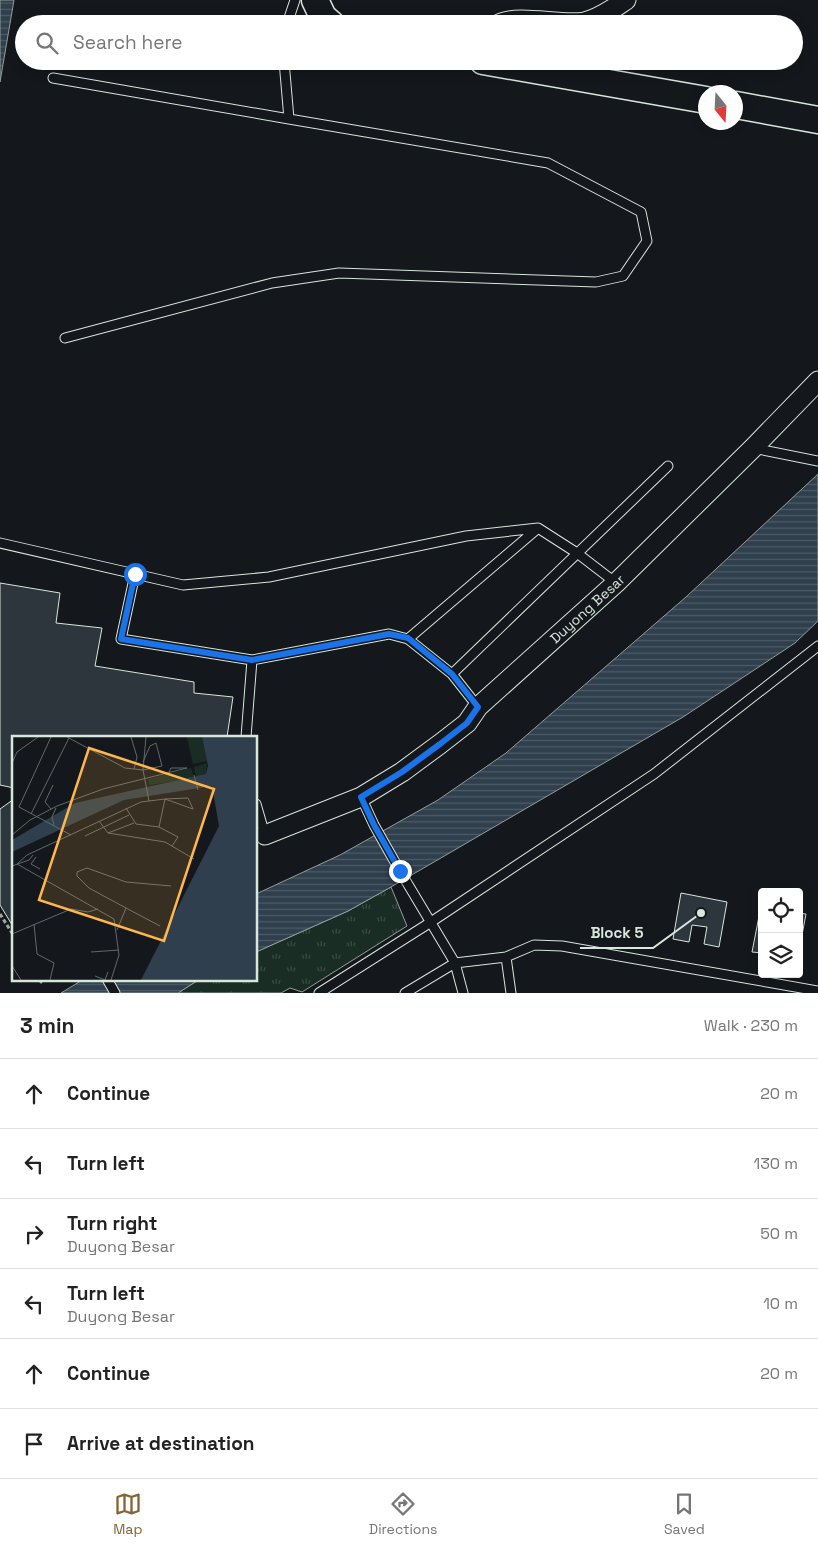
<!DOCTYPE html>
<html lang="en">
<head>
<meta charset="utf-8">
<style>
  :root { --surface:#fff; --page:#f6f6f6; --text:#222; --muted:#767676; --line:#e0e0e0; --accent:#856535 }
  body { margin:0; font-family:"Space Grotesk",sans-serif; background:var(--page); color:var(--text) }
  .controls { position:absolute; right:15px; bottom:15px; display:grid; overflow:hidden; border-radius:5px; box-shadow:0 2px 12px #0003 }
  .controls button { width:45px; height:45px; display:grid; place-items:center; padding:0; border:0; border-bottom:1px solid var(--line); background:var(--surface); color:var(--text); font:25px sans-serif }
  .compass { position:absolute; left:698px; top:85px; width:45px; height:45px; border-radius:50%; background:var(--surface); box-shadow:0 2px 12px #0003; rotate:162deg }
  .stop { position:absolute; width:15px; height:15px; margin:-11px; border:4px solid #1a73e8; border-radius:50%; background:#fff }
  .stop.end { background:#1a73e8; border-color:#fff; box-shadow:0 1px 5px #0008 }
  .list { margin:0; padding:0; list-style:none }
  h2 { display:flex; justify-content:space-between; align-items:center; height:65px; margin:0; padding:0 20px; font-size:21px }
  h2 small { font-size:16px; font-weight:400; color:var(--muted) }
  .list li { display:grid; grid-template-columns:32px 1fr auto; gap:15px; align-items:center; box-sizing:border-box; height:70px; padding:0 20px; border-top:1px solid var(--line) }
  .list b { display:block; font-size:19px; white-space:nowrap }
  .list p { margin:0; font-size:16px; white-space:nowrap; color:var(--muted) }
  .list em { font-size:16px; font-style:normal; color:var(--muted) }
  .icon { flex:none; width:28px; height:28px; fill:none; stroke:currentColor; stroke-width:2; stroke-linecap:round; stroke-linejoin:round }
  .map { position:relative; flex:none; width:818px; height:993px; overflow:hidden }
  .search { position:absolute; background:var(--surface); box-shadow:0 2px 12px #0003; left:15px; right:15px; top:15px; height:55px; display:flex; align-items:center; gap:12px; box-sizing:border-box; padding:0 18px; border-radius:28px; color:var(--muted); font-size:19px }
  .sheet { height:485px; background:var(--surface) }
  nav { display:flex; justify-content:space-around; align-items:center; box-sizing:border-box; height:70px; border-top:1px solid var(--line); background:var(--surface); font-size:14px; color:var(--muted) }
  nav a { display:grid; justify-items:center; gap:2px }
  nav .on { color:var(--accent) }
  .map>svg:first-child { display:block }
  .grass { fill:url(#grass-tufts); stroke:#939e99 }
  .water { fill:url(#water-rules); stroke:#939e99 }
  .building { fill:#2c363c; stroke:#d8e6dc }
  .lines { fill:none; stroke-linecap:round; stroke-linejoin:round }
  .lane-casing { stroke:#d8e6dc; stroke-width:11 }
  .street-casing { stroke:#d8e6dc; stroke-width:21 }
  .secondary-casing { stroke:#d8e6dc; stroke-width:29 }
  .path { stroke:#9da8a2; stroke-width:3; stroke-dasharray:4 2.5; stroke-linecap:butt }
  .lane { stroke:#14181c; stroke-width:9 }
  .street { stroke:#14181c; stroke-width:19 }
  .secondary { stroke:#14181c; stroke-width:26 }
  .route { stroke:#1a73e8; stroke-width:6 }
  .labels { text-anchor:middle; stroke-width:4; stroke-linejoin:round; paint-order:stroke }
  .street-label { font-size:14px; fill:#d8e6dc; stroke:#14181c }
  .inset-road { fill:none; stroke:#626a69; stroke-width:1 }
  .view { fill:#ffb74d; fill-opacity:0.15; stroke:#ffb74d; stroke-width:2.5 }
  .inset-edge { fill:none; stroke:#d8e6dc; stroke-width:2.5 }
  .leader { fill:none; stroke:#d8e6dc; stroke-width:2 }
  .callout-dot { fill:#d8e6dc; stroke:#14181c; stroke-width:2 }
  .callout-label { font-size:15px; text-anchor:middle; font-weight:bold; fill:#d8e6dc; stroke:#14181c; stroke-width:4; stroke-linejoin:round; paint-order:stroke }
</style>
</head>
<body>
<div class="map">
<svg width="818" height="993" viewBox="0 0 818 993">
  <defs>
    <pattern id="grass-tufts" width="24" height="20" patternUnits="userSpaceOnUse" patternTransform="scale(1.25)"><rect width="24" height="20" fill="#1a2d24"/><path d="M3 7l-1-3M5 7V3M7 7l1-3M15 17l-1-3M17 17v-4M19 17l1-3" fill="none" stroke="#3b4b43"/></pattern>
    <pattern id="water-rules" width="6" height="5" patternUnits="userSpaceOnUse" patternTransform="scale(1.25)"><rect width="6" height="5" fill="#2f3f4d"/><path d="M0 2.5h6" fill="none" stroke="#4c5b66"/></pattern>
  </defs>
  <rect width="100%" height="100%" fill="#14181c"/>
  <!-- grass -->
  <path class="grass" d="M391 887 407 926 302 992 290 988 281 993H178L200 979H256V952L348 911Z"/>
  <!-- water -->
  <path class="water" d="M0 0H14L0 82Z
    M818 474V621L795 643 683 717 391 887 348 911 256 952V894L340 855 438 800 506 753 686 597Z
    M84 979H200L178 993H61Z"/>
  <!-- building -->
  <path class="building" d="M0 583 60 593 56 623 102 628 95 666 194 682V693L233 697 227 737H14V788L0 785Z
    M14 799V928L0 905V809Z
    M681 893 727 902 719 947 704 944 707 927 692 925 689 942 673 939Z
    M761 906H762V953L752 952Z
    M799 913 806 914 799 951Z"/>
  <g class="lines">
    <defs>
      <path id="lane" d="M287 24 295 0
        M53 78 289 119 284 61
        M65 338 272 283 339 273 596 282 623 276 647 241 641 212 548 163 289 119
        M753 448 818 461
        M0 543 183 585 269 577 466 536 538 528 577 553 616 583
        M135 574 121 639 252 660 389 634 408 639 452 674 478 707
        M408 639 537 529
        M452 674 668 466
        M246 737 252 660
        M361 797 374 825 400 871 455 963 463 993
        M256 804 265 835
        M506 957 511 993
        M107 979 115 993
        M319 993 431 922 654 774 818 646
        M405 993 455 963 506 957 534 945 562 946 818 991"/>
      <g id="street">
        <path d="M499 24C518 14 561 26 584 22 599 19 614 8 626 0"/>
        <path id="s1" d="M265 835 361 797 402 772 440 744 467 723 478 707 616 583 753 448 818 381"/>
      </g>
      <path id="secondary" d="M315 0 323 17 331 24
        M483 61 706 100
        M736 105 818 120"/>
    </defs>
    <!-- lane casing -->
    <use href="#lane" class="lane-casing"/>
    <!-- street casing -->
    <use href="#street" class="street-casing"/>
    <!-- secondary casing -->
    <use href="#secondary" class="secondary-casing"/>
    <!-- path -->
    <path class="path" d="M0 914 14 936
      M40 979 41 982 45 979"/>
    <!-- lane -->
    <use href="#lane" class="lane"/>
    <!-- street -->
    <use href="#street" class="street"/>
    <!-- secondary -->
    <use href="#secondary" class="secondary"/>
  </g>
  <g class="lines">
    <!-- route -->
    <path class="route" d="M135 574 121 639 252 660 389 634 408 638 452 674 478 707 467 723 440 744 402 772 361 797 374 825 400 871"/>
  </g>
  <g class="labels">
    <!-- street labels -->
    <g class="street-label">
      <text dy="5" stroke="none"><textPath href="#s1" startOffset="399">Duyong Besar</textPath></text>
    </g>
  </g>
  <!-- overview -->
  <g transform="translate(12 736)">
    <rect width="245" height="245" fill="#14181c"/>
    <path d="M175 1H190L195 25 181 28ZM195 27 194 38 184 41 182 31ZM179 32 182 42 137 49 136 43Z" fill="#1a2d24"/>
    <path d="M190 1H245V244H129L207 90 200 50 112 64 0 116V104L63 67 194 38 196 30Z" fill="#2f3f4d"/>
    <path class="inset-road" d="M39 1 7 71 59 99M55 1 113 32 131 34 150 30 144 7 138 10 131 26M119 1 125 21 122 33M134 1 131 34 137 65M0 27 5 16 26 1M157 36 159 32H175M182 39 186 54M114 72 124 88 147 91 166 101 160 110M39 73 33 66 41 49M19 78 57 2M87 85 96 97 153 106 182 123M42 89 40 81 44 72M147 91 153 63M96 97 122 87M0 99 18 84 45 70 91 53 175 32M73 100 117 79M24 121 19 128 28 133M5 128 15 119 129 66 153 63 176 62 181 73 153 63M5 128 102 183 107 219 99 244M0 130 17 124 21 119M114 172 77 152 65 140V136L75 132 114 146 159 150M22 188 25 218 42 227 38 244M105 194 114 172 148 190M0 198 59 173 76 176 86 173M79 216 107 214M0 230 9 244M83 240 93 244 96 236"/>
    <path class="view" d="M77 12 202 53 152 205 27 164Z"/>
    <rect width="245" height="245" class="inset-edge"/>
  </g>
  <!-- callouts -->
  <path class="leader" d="M701 913L653 948H580"/>
  <circle class="callout-dot" cx="701" cy="913" r="5"/>
  <g class="callout-label">
    <text x="617" y="938">Block 5</text>
  </g>
</svg>
<div class="controls">
<button><svg class="icon" aria-label="locate" viewBox="0 0 24 24"><circle cx="12" cy="12" r="6"/><path d="M12 2v4M12 18v4M2 12h4M18 12h4"/></svg></button>
<button><svg class="icon" aria-label="layers" viewBox="0 0 24 24"><path d="M12 4l9 5-9 5-9-5zM3 14l9 5 9-5"/></svg></button>
</div>
<svg class="compass" viewBox="-18 -18 36 36"><path d="M0-13l5 13h-10z" fill="#e53935"/><path d="M0 13l5-13h-10z" fill="#767676"/></svg>
<div class="stop" style="left:135px;top:574px"></div>
<div class="stop end" style="left:400px;top:871px"></div>
<div class="search"><svg class="icon" aria-label="search" viewBox="0 0 24 24"><circle cx="10" cy="10" r="6"/><path d="M15 15l6 6"/></svg>Search here</div>
</div>
<section class="sheet">
<h2>3 min<small>Walk · 230 m</small></h2>
<ul class="list">
<li><svg class="icon" aria-label="ahead" viewBox="0 0 24 24"><path d="M12 20V5M6 11l6-6 6 6"/></svg><div><b>Continue</b></div><em>20 m</em></li>
<li><svg class="icon" aria-label="left" viewBox="0 0 24 24"><path d="M17 20v-9H6M10 6l-5 5 5 5"/></svg><div><b>Turn left</b></div><em>130 m</em></li>
<li><svg class="icon" aria-label="right" viewBox="0 0 24 24"><path d="M7 20v-9h11M14 6l5 5-5 5"/></svg><div><b>Turn right</b><p>Duyong Besar</p></div><em>50 m</em></li>
<li><svg class="icon" aria-label="left" viewBox="0 0 24 24"><path d="M17 20v-9H6M10 6l-5 5 5 5"/></svg><div><b>Turn left</b><p>Duyong Besar</p></div><em>10 m</em></li>
<li><svg class="icon" aria-label="ahead" viewBox="0 0 24 24"><path d="M12 20V5M6 11l6-6 6 6"/></svg><div><b>Continue</b></div><em>20 m</em></li>
<li><svg class="icon" aria-label="arrive" viewBox="0 0 24 24"><path d="M6 21V4h12l-3 4 3 4H6"/></svg><div><b>Arrive at destination</b></div></li>
</ul>
</section>
<nav>
<a class="on"><svg class="icon" aria-label="map" viewBox="0 0 24 24"><path d="M3 6l6-2 6 2 6-2v14l-6 2-6-2-6 2zM9 4v14M15 6v14"/></svg>Map</a>
<a><svg class="icon" aria-label="directions" viewBox="0 0 24 24"><path d="M12 3l9 9-9 9-9-9zM9 14v-3h6M13 9l2 2-2 2"/></svg>Directions</a>
<a><svg class="icon" aria-label="saved" viewBox="0 0 24 24"><path d="M7 4h10v16l-5-4-5 4z"/></svg>Saved</a>
</nav>
</body>
</html>
